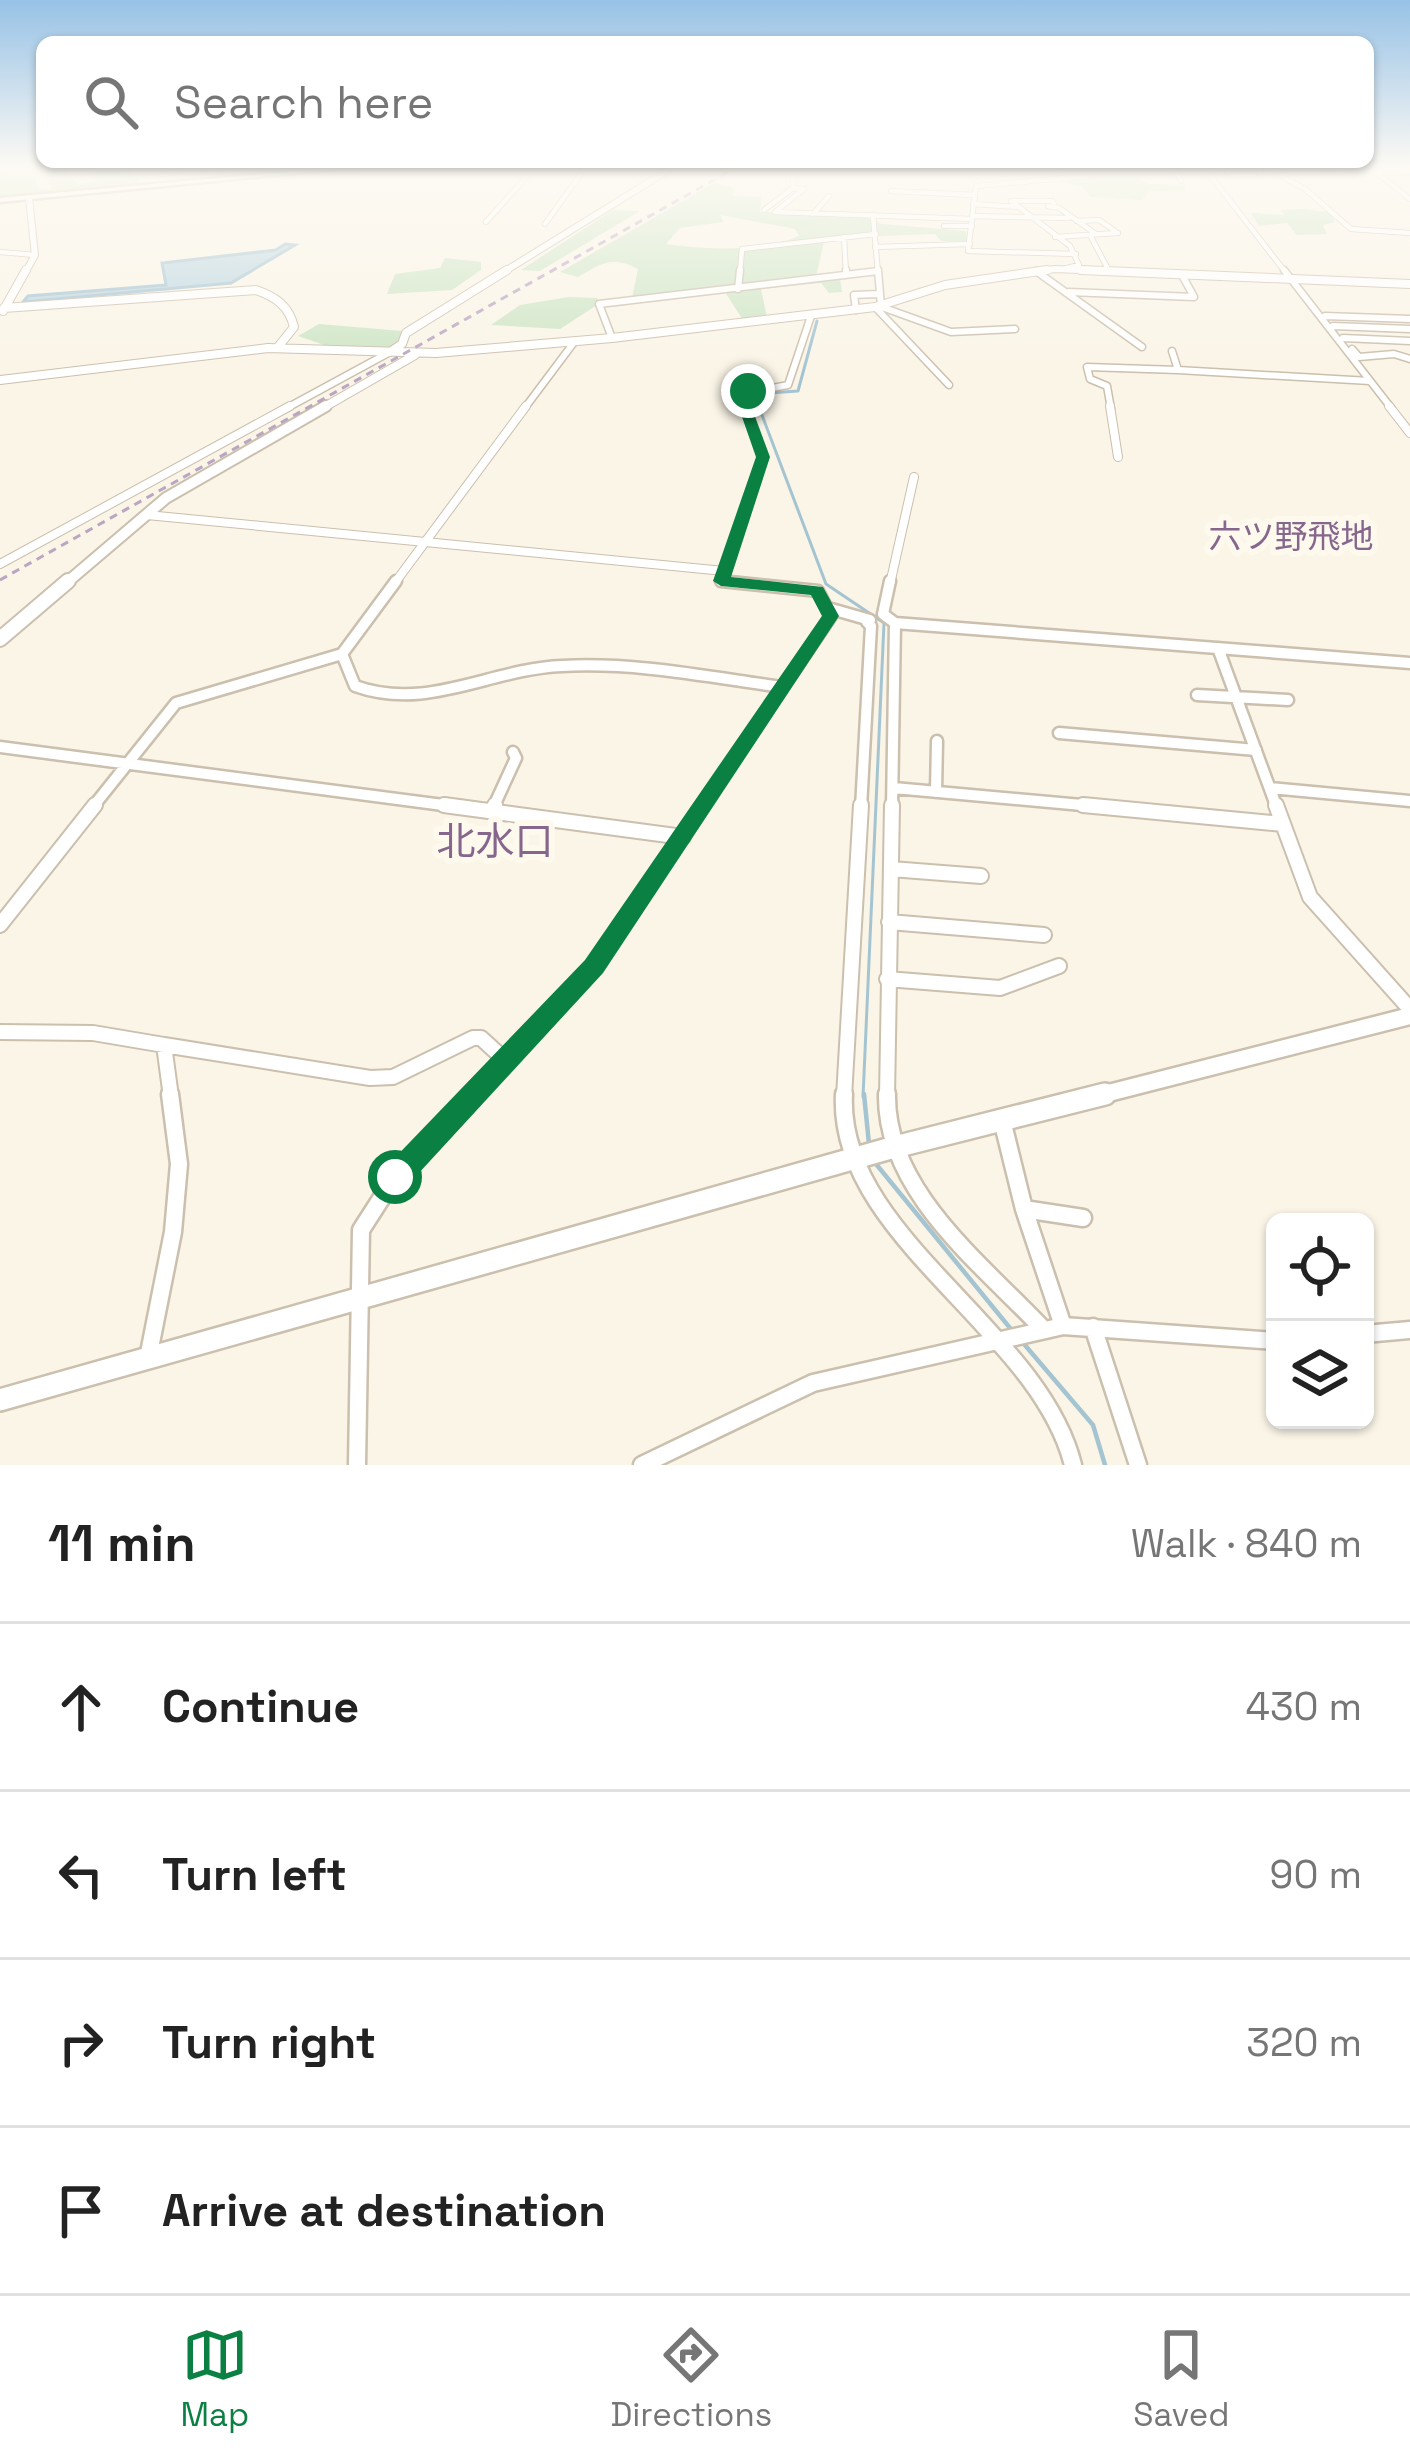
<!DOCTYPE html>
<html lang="en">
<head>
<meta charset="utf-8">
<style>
  :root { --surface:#fff; --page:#f2f2f2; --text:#222; --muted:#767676; --line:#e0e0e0; --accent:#0b8043 }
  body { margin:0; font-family:"Space Grotesk","Noto Sans JP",sans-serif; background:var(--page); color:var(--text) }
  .controls { position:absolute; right:36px; bottom:36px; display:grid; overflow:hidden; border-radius:18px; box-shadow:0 3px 9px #0004 }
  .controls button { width:108px; height:108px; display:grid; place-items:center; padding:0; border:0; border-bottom:3px solid var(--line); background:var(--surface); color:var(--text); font:60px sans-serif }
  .stop { position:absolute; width:36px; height:36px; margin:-27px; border:9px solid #0b8043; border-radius:50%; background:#fff }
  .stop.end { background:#0b8043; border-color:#fff; box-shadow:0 3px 12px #0008 }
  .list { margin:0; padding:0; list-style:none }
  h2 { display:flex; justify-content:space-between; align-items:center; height:156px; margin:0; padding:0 48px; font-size:51px }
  h2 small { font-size:39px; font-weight:400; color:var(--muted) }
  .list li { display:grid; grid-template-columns:78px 1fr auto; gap:36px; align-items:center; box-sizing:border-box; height:168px; padding:0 48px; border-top:3px solid var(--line) }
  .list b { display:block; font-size:45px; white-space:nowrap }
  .list em { font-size:39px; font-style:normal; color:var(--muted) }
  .icon { flex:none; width:66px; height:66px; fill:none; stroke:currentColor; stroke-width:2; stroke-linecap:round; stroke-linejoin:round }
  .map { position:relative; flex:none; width:1410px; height:1465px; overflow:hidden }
  .search { position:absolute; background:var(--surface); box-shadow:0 3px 9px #0004; left:36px; right:36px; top:36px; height:132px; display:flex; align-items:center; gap:30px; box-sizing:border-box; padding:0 42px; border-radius:18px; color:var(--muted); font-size:45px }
  .sheet { height:828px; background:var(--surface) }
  nav { display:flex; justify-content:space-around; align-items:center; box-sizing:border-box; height:168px; border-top:3px solid var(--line); background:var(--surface); font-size:33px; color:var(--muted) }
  nav a { display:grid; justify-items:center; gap:6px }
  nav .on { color:var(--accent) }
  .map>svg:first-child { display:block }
  .green { fill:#cfe6c7; fill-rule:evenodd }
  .water { fill:#bdd7e2; stroke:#a5c4d2; stroke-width:3 }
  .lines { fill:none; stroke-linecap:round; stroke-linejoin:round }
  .stream-far1 { stroke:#a5c4d2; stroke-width:3 }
  .stream { stroke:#a5c4d2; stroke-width:4.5 }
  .minor-far5-casing { stroke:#cbbfae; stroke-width:6 }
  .minor-far4-casing { stroke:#cbbfae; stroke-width:9 }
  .minor-far3-casing { stroke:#cbbfae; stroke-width:10 }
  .minor-far2-casing { stroke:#cbbfae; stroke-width:15 }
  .minor-far1-casing { stroke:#cbbfae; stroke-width:18 }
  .minor-casing { stroke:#cbbfae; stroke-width:21 }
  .tertiary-far5-casing { stroke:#cbbfae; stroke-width:8 }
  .tertiary-far4-casing { stroke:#cbbfae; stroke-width:10 }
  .tertiary-far3-casing { stroke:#cbbfae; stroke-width:14 }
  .tertiary-far2-casing { stroke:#cbbfae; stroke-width:18 }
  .tertiary-far1-casing { stroke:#cbbfae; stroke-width:21 }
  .tertiary-casing { stroke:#cbbfae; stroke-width:26 }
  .secondary-casing { stroke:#cdc0ac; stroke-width:5 }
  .minor-far5 { stroke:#fff; stroke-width:4.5 }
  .minor-far4 { stroke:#fff; stroke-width:6 }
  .minor-far3 { stroke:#fff; stroke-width:8 }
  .minor-far2 { stroke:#fff; stroke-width:10 }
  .minor-far1 { stroke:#fff; stroke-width:14 }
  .minor { stroke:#fff; stroke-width:16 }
  .tertiary-far5 { stroke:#fff; stroke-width:6 }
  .tertiary-far4 { stroke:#fff; stroke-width:8 }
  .tertiary-far3 { stroke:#fff; stroke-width:10 }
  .tertiary-far2 { stroke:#fff; stroke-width:14 }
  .tertiary-far1 { stroke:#fff; stroke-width:16 }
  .tertiary { stroke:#fff; stroke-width:21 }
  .secondary { fill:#fff; fill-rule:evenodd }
  .rail { stroke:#baa6c3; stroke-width:3; stroke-dasharray:8 6; stroke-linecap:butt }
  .route { fill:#0b8043 }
  .labels { text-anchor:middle; stroke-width:12; stroke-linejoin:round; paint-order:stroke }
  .far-quarter-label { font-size:33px; fill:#86668d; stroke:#fdf9ed }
  .quarter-label { font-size:39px; fill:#86668d; stroke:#fdf9ed }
</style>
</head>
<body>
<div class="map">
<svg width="1410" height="1465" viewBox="0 0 1410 1465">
  <rect width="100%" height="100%" fill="#faf5e7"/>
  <!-- green -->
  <path class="green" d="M45 166H62L78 184 98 181 83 166H117L139 178V184L0 197V172L35 176 37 188 52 190Z
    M1056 175H1132L1150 184 1185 185V191H1150L1142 200 1091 197 1082 187 1052 179Z
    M714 183 734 187 732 196 761 197 760 212 866 217 882 224 966 231 967 241H941L935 234 825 238 816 276 840 278 842 292 829 293 821 283 761 289 767 318 743 320 723 289 632 298 638 269C612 255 602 263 578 277L560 272ZM720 215 795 229 799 236C760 252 707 250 666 244L680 228 724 222Z
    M1303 209 1329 212 1335 222 1323 225 1327 234 1297 235 1287 223 1259 226 1251 213 1284 215 1281 210Z
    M613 210 640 211 540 271 521 270Z
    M445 258 481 262V270L452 290 387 294 395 274 440 268Z
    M569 297 598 298 597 305 560 329 491 325 520 305Z
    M319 324 402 331V340L394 349 333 348 298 336Z"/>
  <!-- water -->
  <path class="water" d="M285 244 295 245 231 283 23 302 28 296 166 285 162 263 276 250Z"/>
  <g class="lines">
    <!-- stream-far1 -->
    <path class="stream-far1" d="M817 321 798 391 754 394 826 584 884 623 863 1097"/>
    <!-- stream -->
    <path class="stream" d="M864 1094 869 1144
      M876 1164 1010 1328
      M1024 1344 1093 1425 1105 1465"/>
    <defs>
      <path id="minor-far5" d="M804 166 793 177V188L804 189 775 212 972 219
        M1173 166 1181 181
        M1203 166 1286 273
        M1223 166 1230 174 1254 175 1246 166
        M1263 166 1305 189 1351 229 1410 233
        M1270 166 1410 173
        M673 168 722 166
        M1377 173 1410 199
        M161 174 235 166
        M891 191 974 195
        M973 204 1018 207
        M1048 206 1059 208 1096 234
        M1055 206 1052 201H1011L1070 246 1079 265 1063 269
        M764 210 793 188
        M813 214 829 196
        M873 215 878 273
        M972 216 1069 218
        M1077 221 1099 220 1115 231
        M486 222 529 174
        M545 224 580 175
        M944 226H972
        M1090 235 1109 271
        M844 237 846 273
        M1055 237 1118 233
        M875 247 970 244
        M0 252 35 255
        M1076 254 968 251 976 186 1087 176 1084 166
        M740 273 742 249 876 234
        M860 273 878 271"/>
      <path id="minor-far4" d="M846 270V275
        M878 270 881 306
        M1284 270 1392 409
        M1036 271 1142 347
        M738 289 740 270
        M1069 292 1194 297 1182 275
        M879 306 951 332 1015 329
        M877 309 949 385
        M856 310 854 295 878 294
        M1325 316 1410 319
        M1333 326 1410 329
        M612 338 599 304 878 271
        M1343 338 1410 341
        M1352 349 1359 357 1394 354 1410 359
        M1172 351 1178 370 1370 381
        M285 409 390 352
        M524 409 575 341
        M746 409 741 394 788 385 811 316
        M1111 409 1107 386 1090 379 1087 367 1178 370"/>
      <path id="minor-far3" d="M745 406 763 457 721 581 750 584
        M1110 406 1118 457
        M1389 406 1410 433
        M147 515 724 571
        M0 564 290 406
        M394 584 526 406
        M890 584 914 477"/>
      <path id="minor-far2" d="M828 608 870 620
        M883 614 895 623 1410 663
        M883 614 890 581
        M1218 648 1277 808
        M342 654 355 686C428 712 489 669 562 666 636 662 709 677 782 687
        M1197 695 1288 700
        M1059 733 1256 750
        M0 747 466 808
        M894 788 1115 808
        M1270 788 1410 801
        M936 792 937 741
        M92 808 176 703 342 654 396 581
        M493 808 516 758 513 752
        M701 808 831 616 818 591 721 581
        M861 808 871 626 867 622
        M892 808 895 623"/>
      <path id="minor-far1" d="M444 805 683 837
        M1083 805 1283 824
        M1276 805 1310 897 1410 1009
        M492 811 495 805
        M891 869 981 876
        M889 922 1044 935
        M0 925 95 805
        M887 979 1000 988 1059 966
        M0 1032 93 1033 164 1045 171 1097
        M164 1045 370 1078 393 1077 473 1038H481L505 1060
        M471 1097 594 966 703 805
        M844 1097 861 805
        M887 1097 892 805"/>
      <path id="minor" d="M844 1094C836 1236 1039 1328 1073 1465
        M887 1094C885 1191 982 1264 1044 1330
        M1002 1120 1024 1209 1063 1326
        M1024 1209 1083 1218
        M1093 1327 1138 1465
        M1365 1334 1410 1330
        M148 1358 173 1232 179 1164 170 1094
        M357 1465 361 1230 395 1177 474 1094
        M642 1465 813 1383 1063 1326 1275 1341"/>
      <path id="tertiary-far5" d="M25 273 35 255 29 198
        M502 273 675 166
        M1027 273 1055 269 1152 273"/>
      <path id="tertiary-far4" d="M1081 270 1410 284
        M4 308 256 290C276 297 289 306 294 327L278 347
        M3 311 26 270
        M390 352 402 344 406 333 507 270
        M0 380 268 348 436 353 612 338 875 307 945 285 1047 270
        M321 409 415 355"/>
      <path id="tertiary-far3" d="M65 584 166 498 326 406"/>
      <path id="tertiary-far2" d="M0 639 68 581"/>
      <path id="tertiary-far1" d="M1093 1097 1410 1016"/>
      <path id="tertiary" d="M0 1400 891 1148 1105 1094"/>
      <path id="secondary" d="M352 166H369L0 202V198Z"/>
    </defs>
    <!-- minor-far5 casing -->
    <use href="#minor-far5" class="minor-far5-casing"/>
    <!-- minor-far4 casing -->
    <use href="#minor-far4" class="minor-far4-casing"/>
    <!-- minor-far3 casing -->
    <use href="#minor-far3" class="minor-far3-casing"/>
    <!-- minor-far2 casing -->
    <use href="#minor-far2" class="minor-far2-casing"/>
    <!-- minor-far1 casing -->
    <use href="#minor-far1" class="minor-far1-casing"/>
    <!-- minor casing -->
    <use href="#minor" class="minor-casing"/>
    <!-- tertiary-far5 casing -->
    <use href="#tertiary-far5" class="tertiary-far5-casing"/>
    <!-- tertiary-far4 casing -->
    <use href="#tertiary-far4" class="tertiary-far4-casing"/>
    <!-- tertiary-far3 casing -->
    <use href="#tertiary-far3" class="tertiary-far3-casing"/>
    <!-- tertiary-far2 casing -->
    <use href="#tertiary-far2" class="tertiary-far2-casing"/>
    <!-- tertiary-far1 casing -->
    <use href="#tertiary-far1" class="tertiary-far1-casing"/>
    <!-- tertiary casing -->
    <use href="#tertiary" class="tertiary-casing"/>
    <!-- secondary casing -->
    <use href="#secondary" class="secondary-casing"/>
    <!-- minor-far5 -->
    <use href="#minor-far5" class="minor-far5"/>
    <!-- minor-far4 -->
    <use href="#minor-far4" class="minor-far4"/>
    <!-- minor-far3 -->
    <use href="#minor-far3" class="minor-far3"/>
    <!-- minor-far2 -->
    <use href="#minor-far2" class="minor-far2"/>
    <!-- minor-far1 -->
    <use href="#minor-far1" class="minor-far1"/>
    <!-- minor -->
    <use href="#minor" class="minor"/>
    <!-- tertiary-far5 -->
    <use href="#tertiary-far5" class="tertiary-far5"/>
    <!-- tertiary-far4 -->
    <use href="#tertiary-far4" class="tertiary-far4"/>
    <!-- tertiary-far3 -->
    <use href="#tertiary-far3" class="tertiary-far3"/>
    <!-- tertiary-far2 -->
    <use href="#tertiary-far2" class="tertiary-far2"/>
    <!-- tertiary-far1 -->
    <use href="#tertiary-far1" class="tertiary-far1"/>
    <!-- tertiary -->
    <use href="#tertiary" class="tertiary"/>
    <!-- secondary -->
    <use href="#secondary" class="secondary"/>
    <!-- rail -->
    <path class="rail" d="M0 580 739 166"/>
  </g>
  <!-- sky -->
  <linearGradient id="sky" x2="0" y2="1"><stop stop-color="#97c2e6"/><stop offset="0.45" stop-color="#fdfaf4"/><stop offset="1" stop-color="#fdfaf4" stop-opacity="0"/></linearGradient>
  <rect width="1410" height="371" fill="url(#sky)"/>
  <!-- route -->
  <path class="route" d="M748 387 754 391 747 395 770 457 731 577 823 587 839 616 603 973 406 1187 395 1191 385 1187 381 1177 385 1168 585 960 822 616 811 595 721 586 713 581 756 457 734 394Z"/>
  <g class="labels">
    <!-- far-quarter labels -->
    <g class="far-quarter-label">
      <text x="1291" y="548">六ツ野飛地</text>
    </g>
    <!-- quarter labels -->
    <g class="quarter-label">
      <text x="495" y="855">北水口</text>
    </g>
  </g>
</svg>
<div class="controls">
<button><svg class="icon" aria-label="locate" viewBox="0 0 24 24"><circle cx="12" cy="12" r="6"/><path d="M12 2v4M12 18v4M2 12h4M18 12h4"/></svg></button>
<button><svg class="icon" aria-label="layers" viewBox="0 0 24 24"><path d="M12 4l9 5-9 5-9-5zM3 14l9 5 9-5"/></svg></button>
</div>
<div class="stop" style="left:395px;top:1177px"></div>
<div class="stop end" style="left:748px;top:391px"></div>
<div class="search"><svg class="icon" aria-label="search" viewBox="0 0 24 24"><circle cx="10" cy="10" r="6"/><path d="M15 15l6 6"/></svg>Search here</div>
</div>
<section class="sheet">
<h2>11 min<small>Walk · 840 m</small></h2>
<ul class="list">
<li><svg class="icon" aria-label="ahead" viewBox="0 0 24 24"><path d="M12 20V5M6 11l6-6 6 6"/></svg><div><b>Continue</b></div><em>430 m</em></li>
<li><svg class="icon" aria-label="left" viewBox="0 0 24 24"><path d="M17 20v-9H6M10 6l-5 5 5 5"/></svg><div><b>Turn left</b></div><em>90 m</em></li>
<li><svg class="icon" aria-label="right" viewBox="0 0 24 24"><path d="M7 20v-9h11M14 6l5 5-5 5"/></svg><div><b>Turn right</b></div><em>320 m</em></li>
<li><svg class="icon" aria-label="arrive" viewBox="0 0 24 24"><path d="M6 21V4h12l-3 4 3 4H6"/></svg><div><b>Arrive at destination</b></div></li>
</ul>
</section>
<nav>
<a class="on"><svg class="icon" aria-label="map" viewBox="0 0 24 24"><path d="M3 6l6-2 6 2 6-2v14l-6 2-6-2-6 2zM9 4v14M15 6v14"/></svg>Map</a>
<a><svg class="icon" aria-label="directions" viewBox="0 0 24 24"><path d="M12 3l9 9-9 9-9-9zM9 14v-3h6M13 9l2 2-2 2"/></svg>Directions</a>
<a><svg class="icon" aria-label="saved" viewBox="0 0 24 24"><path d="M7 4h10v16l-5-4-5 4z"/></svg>Saved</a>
</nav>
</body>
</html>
